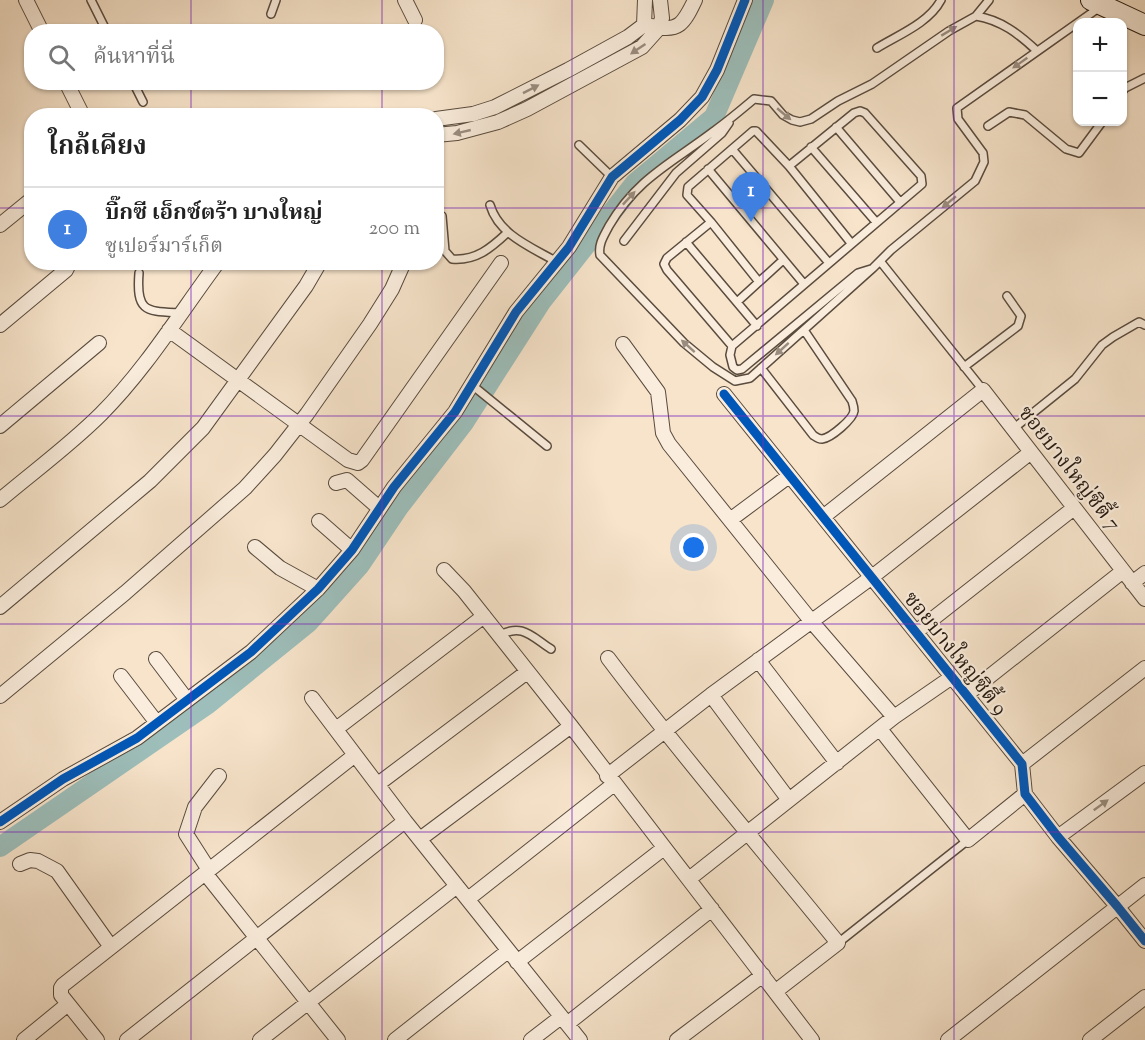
<!DOCTYPE html>
<html lang="th">
<head>
<meta charset="utf-8">
<style>
  :root { --surface:#fff; --page:#f2f2f2; --text:#222; --muted:#767676; --line:#e0e0e0; --accent:#1a73e8 }
  body { margin:0; font-family:"Sorts Mill Goudy","Noto Serif Thai",serif; background:var(--page); color:var(--text) }
  .controls { position:absolute; right:18px; top:18px; display:grid; overflow:hidden; border-radius:12px; box-shadow:0 2px 4px #0004 }
  .controls button { width:54px; height:54px; display:grid; place-items:center; padding:0; border:0; border-bottom:2px solid var(--line); background:var(--surface); color:var(--text); font:30px sans-serif }
  .you { position:absolute; left:694px; top:548px; width:21px; height:21px; margin:-15px; border:4px solid #fff; border-radius:50%; background:#1a73e8; box-shadow:0 0 0 9px #1a73e833 }
  .badge { display:grid; place-items:center; width:39px; height:39px; border-radius:50%; background:var(--accent); color:#fff; font-size:20px; font-weight:700 }
  .pin { position:absolute; translate:-50% -50px; filter:drop-shadow(0 2px 3px #0008) }
  .pin::after { content:''; position:absolute; top:32px; width:21px; height:18px; background:inherit; clip-path:polygon(0 0,100% 0,50% 100%) }
  .list { margin:0; padding:0; list-style:none }
  h2 { display:flex; justify-content:space-between; align-items:center; height:78px; margin:0; padding:0 24px; font-size:26px }
  h2 small { font-size:20px; font-weight:400; color:var(--muted) }
  .list li { display:grid; grid-template-columns:39px 1fr auto; gap:18px; align-items:center; box-sizing:border-box; height:84px; padding:0 24px; border-top:2px solid var(--line) }
  .list b { display:block; font-size:22px; white-space:nowrap }
  .list p { margin:0; font-size:20px; white-space:nowrap; color:var(--muted) }
  .list em { font-size:20px; font-style:normal; color:var(--muted) }
  .icon { flex:none; width:33px; height:33px; fill:none; stroke:currentColor; stroke-width:2; stroke-linecap:round; stroke-linejoin:round }
  .map { position:relative; flex:none; width:1145px; height:1040px; overflow:hidden }
  .search { position:absolute; background:var(--surface); box-shadow:0 2px 4px #0004; left:24px; top:24px; width:420px; height:66px; display:flex; align-items:center; gap:15px; box-sizing:border-box; padding:0 21px; border-radius:24px; color:var(--muted); font-size:22px }
  .panel { position:absolute; background:var(--surface); box-shadow:0 2px 4px #0004; left:24px; top:108px; width:420px; height:162px; border-radius:24px }
  .map>svg:first-child { display:block }
  .lines { fill:none; stroke-linecap:round; stroke-linejoin:round }
  .river { stroke:#9dbeba; stroke-width:20 }
  .lane-casing { stroke:#594b3e; stroke-width:10 }
  .street-casing { stroke:#594b3e; stroke-width:16 }
  .secondary-casing { stroke:#24180f; stroke-width:22 }
  .lane { stroke:#faeddd; stroke-width:7 }
  .street { stroke:#faeddd; stroke-width:14 }
  .secondary { stroke:#faeddd; stroke-width:20 }
  .cycleway-casing { stroke:#faeddd; stroke-width:13 }
  .cycleway { stroke:#0057b8; stroke-width:9 }
  .oneway { fill:#9a8d80 }
  .grid { fill:none; stroke:#7b2cbf; stroke-width:1.5; stroke-opacity:0.55 }
  .labels { text-anchor:middle; stroke-width:4.5; stroke-linejoin:round; paint-order:stroke }
  .street-label { font-size:21px; fill:#24180f; stroke:#faeddd }
</style>
</head>
<body>
<div class="map">
<svg width="1145" height="1040" viewBox="0 0 1145 1040">
  <rect width="100%" height="100%" fill="#f7e4cb"/>
  <filter id="stains"><feTurbulence type="fractalNoise" baseFrequency=".00333" numOctaves="4"/><feColorMatrix values="0 0 0 0 .2 0 0 0 0 .09 0 0 0 0 .02 0 0 0 .5 -.17"/></filter>
  <radialGradient id="worn" r=".72"><stop offset=".6" stop-color="#630" stop-opacity="0"/><stop offset="1" stop-color="#630" stop-opacity=".3"/></radialGradient>
  <g class="lines">
    <!-- river -->
    <path class="river" d="M0 847 208 704 308 623 360 565 399 507 463 424 541 302 635 183 714 117 764 0"/>
    <defs>
      <path id="lane" d="M91 0 107 32
        M989 0 976 16 949 31 872 84 838 101 811 119 800 122 792 120 783 115 771 101 754 99C741 110 728 121 714 131 672 163 637 178 609 226 604 236 598 244 600 255L684 343 713 367 735 381 750 378 873 268 891 250 975 181 984 162 983 153 958 119 957 108 1100 7
        M271 14 276 0
        M976 16C1001 20 1019 34 1037 51
        M877 48C898 35 929 23 941 0
        M133 82 143 102
        M1122 92 1125 88 1145 78
        M988 126 1009 112 1025 115 1066 149 1079 153 1102 122
        M836 127 900 202
        M579 145 612 177
        M811 147 876 222
        M732 149 829 263
        M789 166 854 113 860 111 865 113 921 176 922 184 732 346 730 355 733 367 737 370 742 369 858 273 871 269
        M708 169 804 284
        M490 205C499 235 531 247 557 262
        M442 216 445 251 452 259C476 261 491 248 507 233
        M711 222 759 282
        M624 241 676 173 722 133 729 123
        M686 242 757 326
        M880 261 983 390
        M139 273C136 313 146 311 181 313
        M737 302 783 260
        M732 346 667 270 664 264 667 258 711 222 687 195 688 187 753 131H756L789 166 851 243
        M964 367 1018 326 1021 316 1007 296
        M761 368 813 435C816 437 818 439 822 439 831 438 853 419 854 411 854 408 853 404 852 401L804 330
        M472 385 547 446
        M1013 429 1075 379 1102 345 1113 337 1139 322 1145 325
        M499 636C522 622 532 637 551 649
        M838 943 968 840"/>
      <path id="street" d="M26 0 42 32
        M405 0 415 20
        M652 26C679 33 684 23 695 0
        M66 82 83 116
        M436 119 473 114 495 107 568 70 628 37 644 25 645 0
        M436 135 457 133 498 122 527 109 642 47 659 28 662 18 660 0
        M0 225 32 199
        M0 325 66 270 70 262
        M169 330 348 460 358 463 362 460 501 263
        M623 344 658 392 663 433 669 444 812 622 894 717
        M724 394 1022 764 1025 794 1058 837 1117 906 1145 941
        M0 426 99 343
        M336 483 347 480 379 508
        M0 500C33 472 70 445 101 414 146 369 180 313 218 262
        M823 517 983 390 1145 599
        M730 520 789 476
        M319 521 352 550
        M255 547 280 568 318 589
        M444 570 464 591 571 726 812 1040
        M1132 583 1145 573
        M0 607 150 481 203 428 306 286 320 262
        M916 632 1074 508
        M608 658C681 755 761 848 838 943L776 991
        M156 659 187 700
        M758 660 837 763
        M121 676 157 723
        M711 695 789 800
        M966 695 1123 571
        M0 696 125 593 245 488 275 455 307 414 370 324 392 289 404 262
        M312 698 405 821 580 1040
        M336 729 484 616
        M880 729 968 840 1025 794
        M1022 764 1145 668
        M607 776 711 695 872 577 1031 452
        M378 784 527 672
        M0 822 63 779 137 738 251 652 318 589 352 550 394 487 455 412 516 312 569 247 612 177 680 120 702 97 717 70 745 0
        M1058 837 1145 773
        M420 839 571 726
        M20 864 30 860 38 861 57 871 111 947
        M209 870 186 834 195 807 219 776
        M205 873 338 1040
        M689 879 894 717 952 677
        M468 899 614 784
        M517 962 664 848
        M567 1024 712 909
        M24 1040 68 1004
        M97 1040 61 995V988L63 985 355 755
        M127 1040 405 821
        M260 1040 457 886
        M395 1040 508 951
        M531 1040 561 1017
        M677 1040 763 975
        M948 1040 1145 885
        M1090 1040 1145 997"/>
      <path id="secondary" d="M1091 0 1145 25"/>
    </defs>
    <!-- lane casing -->
    <use href="#lane" class="lane-casing"/>
    <!-- street casing -->
    <use href="#street" class="street-casing"/>
    <!-- secondary casing -->
    <use href="#secondary" class="secondary-casing"/>
    <!-- lane -->
    <use href="#lane" class="lane"/>
    <!-- street -->
    <use href="#street" class="street"/>
    <!-- secondary -->
    <use href="#secondary" class="secondary"/>
    <defs>
      <path id="cycleway" d="M724 394 1022 764 1025 794 1058 837 1117 906 1145 941
        M0 822 63 779 137 738 251 652 318 589 352 550 394 487 455 412 516 312 569 247 612 177 680 120 702 97 717 70 745 0"/>
    </defs>
    <!-- cycleway casing -->
    <use href="#cycleway" class="cycleway-casing"/>
    <!-- cycleway -->
    <use href="#cycleway" class="cycleway"/>
  </g>
  <!-- one-way arrows -->
  <defs><path id="oneway-solid" d="M-6-.8H1V-3.2L6.5 0L1 3.2V.8H-6Z" transform="scale(1.5)"/></defs>
  <g class="oneway">
    <use href="#oneway-solid" transform="translate(949 31) rotate(-31)"/>
    <use href="#oneway-solid" transform="translate(638 49) rotate(146)"/>
    <use href="#oneway-solid" transform="translate(1020 63) rotate(145)"/>
    <use href="#oneway-solid" transform="translate(531 89) rotate(-27)"/>
    <use href="#oneway-solid" transform="translate(784 114) rotate(40)"/>
    <use href="#oneway-solid" transform="translate(462 132) rotate(167)"/>
    <use href="#oneway-solid" transform="translate(629 198) rotate(-47)"/>
    <use href="#oneway-solid" transform="translate(949 202) rotate(141)"/>
    <use href="#oneway-solid" transform="translate(688 346) rotate(-138)"/>
    <use href="#oneway-solid" transform="translate(782 349) rotate(138)"/>
    <use href="#oneway-solid" transform="translate(1101 805) rotate(-36)"/>
  </g>
  <!-- grid -->
  <path class="grid" d="M191 0V32M382 0V32M572 0V1040M763 0V1040M954 0V1040M191 82V116M382 82V116M0 208H32M436 208H1145M191 262V1040M382 262V1040M0 416H1145M0 624H1145M0 832H1145"/>
  <g class="labels">
    <!-- street labels -->
    <g class="street-label">
      <text transform="translate(1070 468) rotate(52)" y="7">ซอยบางใหญ่ซิตี้ 7</text>
      <text transform="translate(956 653) rotate(51)" y="7">ซอยบางใหญ่ซิตี้ 9</text>
    </g>
  </g>
  <rect width="100%" height="100%" filter="url(#stains)"/>
  <rect width="100%" height="100%" fill="url(#worn)"/>
</svg>
<div class="controls">
<button>+</button>
<button>−</button>
</div>
<div class="you"></div>
<div class="pin badge" style="left:751px;top:222px;background:#3f7fe0">1</div>
<div class="search"><svg class="icon" aria-label="search" viewBox="0 0 24 24"><circle cx="10" cy="10" r="6"/><path d="M15 15l6 6"/></svg>ค้นหาที่นี่</div>
<section class="panel">
<h2>ใกล้เคียง<small></small></h2>
<ul class="list">
<li><span class="badge" style="background:#3f7fe0">1</span><div><b>บิ๊กซี เอ็กซ์ตร้า บางใหญ่</b><p>ซูเปอร์มาร์เก็ต</p></div><em>200 m</em></li>
</ul>
</section>
</div>
</body>
</html>
